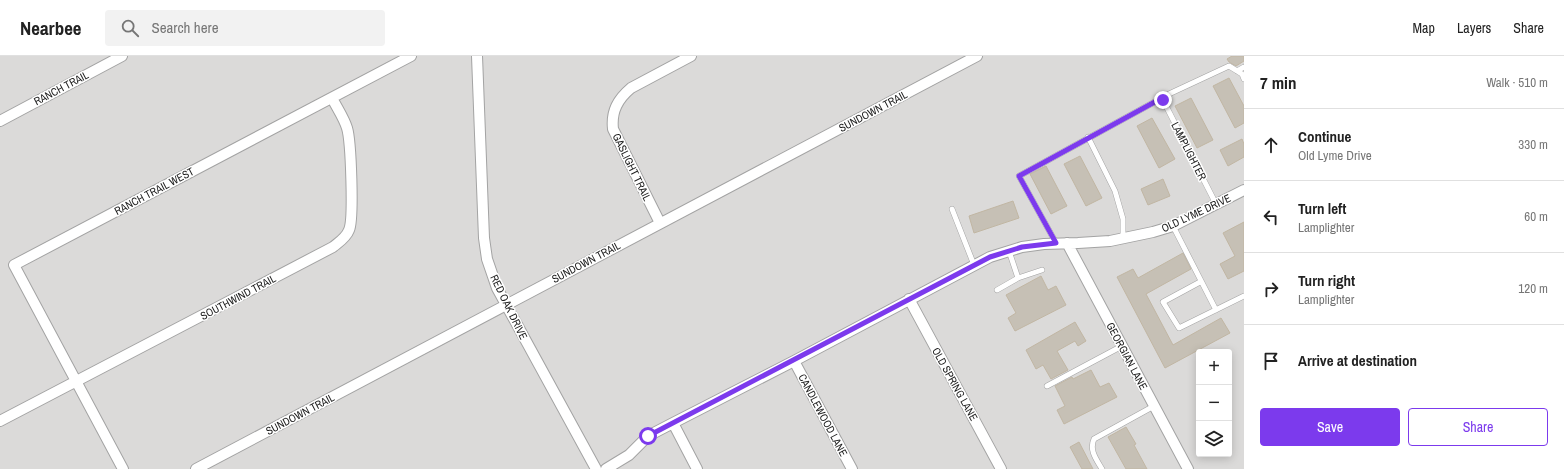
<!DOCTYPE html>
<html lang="en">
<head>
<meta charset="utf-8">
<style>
  :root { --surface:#fff; --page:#f2f2f2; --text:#222; --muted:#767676; --line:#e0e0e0; --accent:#7c3aed }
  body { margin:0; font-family:"Archivo Narrow",sans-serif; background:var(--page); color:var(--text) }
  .controls { position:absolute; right:12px; bottom:12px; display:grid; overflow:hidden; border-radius:4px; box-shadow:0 2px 10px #0003 }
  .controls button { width:36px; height:36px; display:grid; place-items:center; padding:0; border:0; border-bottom:1px solid var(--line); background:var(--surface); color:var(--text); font:20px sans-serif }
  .stop { position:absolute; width:12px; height:12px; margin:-9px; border:3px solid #7c3aed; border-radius:50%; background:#fff }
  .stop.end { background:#7c3aed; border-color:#fff; box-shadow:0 1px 4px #0008 }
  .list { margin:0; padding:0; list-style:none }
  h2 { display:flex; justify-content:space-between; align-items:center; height:52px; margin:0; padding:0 16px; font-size:17px }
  h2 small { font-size:13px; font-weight:400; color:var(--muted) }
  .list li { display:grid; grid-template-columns:26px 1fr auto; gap:12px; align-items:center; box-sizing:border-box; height:72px; padding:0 16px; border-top:1px solid var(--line) }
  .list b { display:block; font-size:15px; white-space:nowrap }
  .list p { margin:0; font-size:13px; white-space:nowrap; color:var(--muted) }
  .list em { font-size:13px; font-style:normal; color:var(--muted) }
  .actions { display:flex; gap:8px; padding:12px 16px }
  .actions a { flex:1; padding:9px 0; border:1px solid var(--accent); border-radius:4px; text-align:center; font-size:14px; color:var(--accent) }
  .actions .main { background:var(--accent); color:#fff }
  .icon { flex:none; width:22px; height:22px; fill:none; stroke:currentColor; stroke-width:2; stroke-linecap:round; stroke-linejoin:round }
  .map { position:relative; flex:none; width:1244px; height:413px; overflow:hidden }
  header { display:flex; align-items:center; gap:24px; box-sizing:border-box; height:56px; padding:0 20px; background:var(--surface); border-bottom:1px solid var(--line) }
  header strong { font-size:19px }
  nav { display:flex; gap:22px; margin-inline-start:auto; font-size:14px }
  .search { width:280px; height:36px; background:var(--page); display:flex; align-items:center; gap:10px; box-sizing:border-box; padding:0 14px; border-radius:4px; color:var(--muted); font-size:15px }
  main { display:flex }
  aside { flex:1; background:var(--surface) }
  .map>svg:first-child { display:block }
  .residential { fill:#dbdad9; fill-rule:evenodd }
  .building { fill:#c6c0b5; stroke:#c1b6a3 }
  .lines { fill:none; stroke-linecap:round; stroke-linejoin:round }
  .lane-casing { stroke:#a3a3a3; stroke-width:6 }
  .street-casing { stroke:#a3a3a3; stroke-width:12 }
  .lane { stroke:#fff; stroke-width:5 }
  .street { stroke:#fff; stroke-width:10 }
  .route { stroke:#7c3aed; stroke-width:5 }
  .labels { text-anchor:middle; stroke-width:3; stroke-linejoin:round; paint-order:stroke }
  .street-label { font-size:11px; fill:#1c1c1c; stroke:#fff }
</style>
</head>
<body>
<header>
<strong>Nearbee</strong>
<div class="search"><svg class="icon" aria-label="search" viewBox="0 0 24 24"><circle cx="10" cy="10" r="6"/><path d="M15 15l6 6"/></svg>Search here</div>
<nav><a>Map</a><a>Layers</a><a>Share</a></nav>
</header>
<main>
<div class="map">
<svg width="1244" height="413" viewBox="0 0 1244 413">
  <rect width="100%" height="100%" fill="#eeede2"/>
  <!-- residential -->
  <path class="residential" d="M0 0H1244V413H0ZM1199 296H1229V398H1199Z"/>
  <!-- building -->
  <path class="building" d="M1232 0H1244V5L1236 10 1229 6 1227 3Z
    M1229 22 1244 50V67L1235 72 1213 30Z
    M1191 42 1213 84 1197 92 1175 50Z
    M1152 62 1175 103 1159 112 1137 70Z
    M1242 83 1244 88V101L1228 110 1220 94Z
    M1080 100 1102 142 1086 150 1064 108Z
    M1046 110 1067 150 1051 158 1030 118Z
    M1163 123 1170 140 1148 149 1141 133Z
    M1013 145 1019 162 974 177 969 160Z
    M1244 166V215L1228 223 1220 208 1235 200 1223 177Z
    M1183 197 1191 213 1146 238 1173 289 1221 262 1230 277 1165 312 1117 221 1133 213 1138 222Z
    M1041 220 1048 234 1056 230 1066 249 1015 275 1008 262 1016 257 1006 239Z
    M1075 266 1086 285 1078 290 1075 285 1057 295 1068 314 1051 323 1043 309 1036 313 1026 294Z
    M1091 314 1100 331 1109 327 1117 341 1064 368 1057 354 1065 350 1055 330 1072 321 1073 323Z
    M1126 371 1136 388 1134 389 1147 413H1126L1108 381Z
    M1079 386 1093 413H1082L1070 391Z"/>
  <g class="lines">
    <defs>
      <path id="lane" d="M1237 15 1244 11
        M1162 42 1216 148
        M1088 81 1115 135 1123 163V183
        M952 153 974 209
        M1173 170 1216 254
        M1056 187 1019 120 1171 37 1229 10 1242 18 1244 23
        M1018 222 1042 214
        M1200 226 1163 246 1179 272 1244 240
        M997 234 1018 222 1009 195
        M1047 330 1122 290
        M1102 413C1096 403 1089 394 1094 383L1154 350"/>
      <path id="street" d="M477 0 484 182 487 203 497 232 596 413
        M0 65 122 0
        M660 167 613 73C611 55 618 43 631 32L691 0
        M1067 187 1188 413
        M909 243 1001 413
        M794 305 852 413
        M0 365 333 191C339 186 346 182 349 174 354 163 351 85 347 72 344 62 337 52 332 42
        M673 367 697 413
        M123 413 14 209 411 0
        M196 413 977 0
        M606 413 629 399 648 380 673 367 794 305 990 201 1022 191 1044 188 1078 187 1110 185 1153 176 1173 170 1244 134"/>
    </defs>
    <!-- lane casing -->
    <use href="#lane" class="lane-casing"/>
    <!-- street casing -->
    <use href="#street" class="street-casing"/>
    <!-- lane -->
    <use href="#lane" class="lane"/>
    <!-- street -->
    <use href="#street" class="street"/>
  </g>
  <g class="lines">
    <!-- route -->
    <path class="route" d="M648 380 990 201 1022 191 1056 187 1019 120 1162 42 1163 44"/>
  </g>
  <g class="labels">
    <!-- street labels -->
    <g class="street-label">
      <text transform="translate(61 32) rotate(-28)" y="4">RANCH TRAIL</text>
      <text transform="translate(873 55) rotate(-28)" y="4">SUNDOWN TRAIL</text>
      <text transform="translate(1189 95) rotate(63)" y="4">LAMPLIGHTER</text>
      <text transform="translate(632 111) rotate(64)" y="4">GASLIGHT TRAIL</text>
      <text transform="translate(154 135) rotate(-28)" y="4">RANCH TRAIL WEST</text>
      <text transform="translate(1196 157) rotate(-25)" y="4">OLD LYME DRIVE</text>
      <text transform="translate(586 206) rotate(-28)" y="4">SUNDOWN TRAIL</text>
      <text transform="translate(238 241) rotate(-28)" y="4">SOUTHWIND TRAIL</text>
      <text transform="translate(509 251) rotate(64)" y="4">RED OAK DRIVE</text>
      <text transform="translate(1127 300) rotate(62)" y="4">GEORGIAN LANE</text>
      <text transform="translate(955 328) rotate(61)" y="4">OLD SPRING LANE</text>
      <text transform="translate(300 358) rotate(-28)" y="4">SUNDOWN TRAIL</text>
      <text transform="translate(823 359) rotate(62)" y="4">CANDLEWOOD LANE</text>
    </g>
  </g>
</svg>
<div class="controls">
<button>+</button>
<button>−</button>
<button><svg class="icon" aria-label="layers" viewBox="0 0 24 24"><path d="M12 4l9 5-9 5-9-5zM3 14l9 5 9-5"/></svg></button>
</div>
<div class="stop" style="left:648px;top:380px"></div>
<div class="stop end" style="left:1163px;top:44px"></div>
</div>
<aside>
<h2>7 min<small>Walk · 510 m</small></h2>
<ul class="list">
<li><svg class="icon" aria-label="ahead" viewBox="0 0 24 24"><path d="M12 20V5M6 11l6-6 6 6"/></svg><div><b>Continue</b><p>Old Lyme Drive</p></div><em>330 m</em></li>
<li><svg class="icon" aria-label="left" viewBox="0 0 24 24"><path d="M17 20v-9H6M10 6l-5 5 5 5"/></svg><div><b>Turn left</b><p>Lamplighter</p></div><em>60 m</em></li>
<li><svg class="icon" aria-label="right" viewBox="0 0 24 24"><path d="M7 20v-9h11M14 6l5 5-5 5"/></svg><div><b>Turn right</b><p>Lamplighter</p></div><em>120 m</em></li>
<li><svg class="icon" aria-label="arrive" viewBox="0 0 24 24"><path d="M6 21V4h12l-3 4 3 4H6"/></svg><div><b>Arrive at destination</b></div></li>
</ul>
<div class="actions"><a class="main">Save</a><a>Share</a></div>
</aside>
</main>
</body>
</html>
